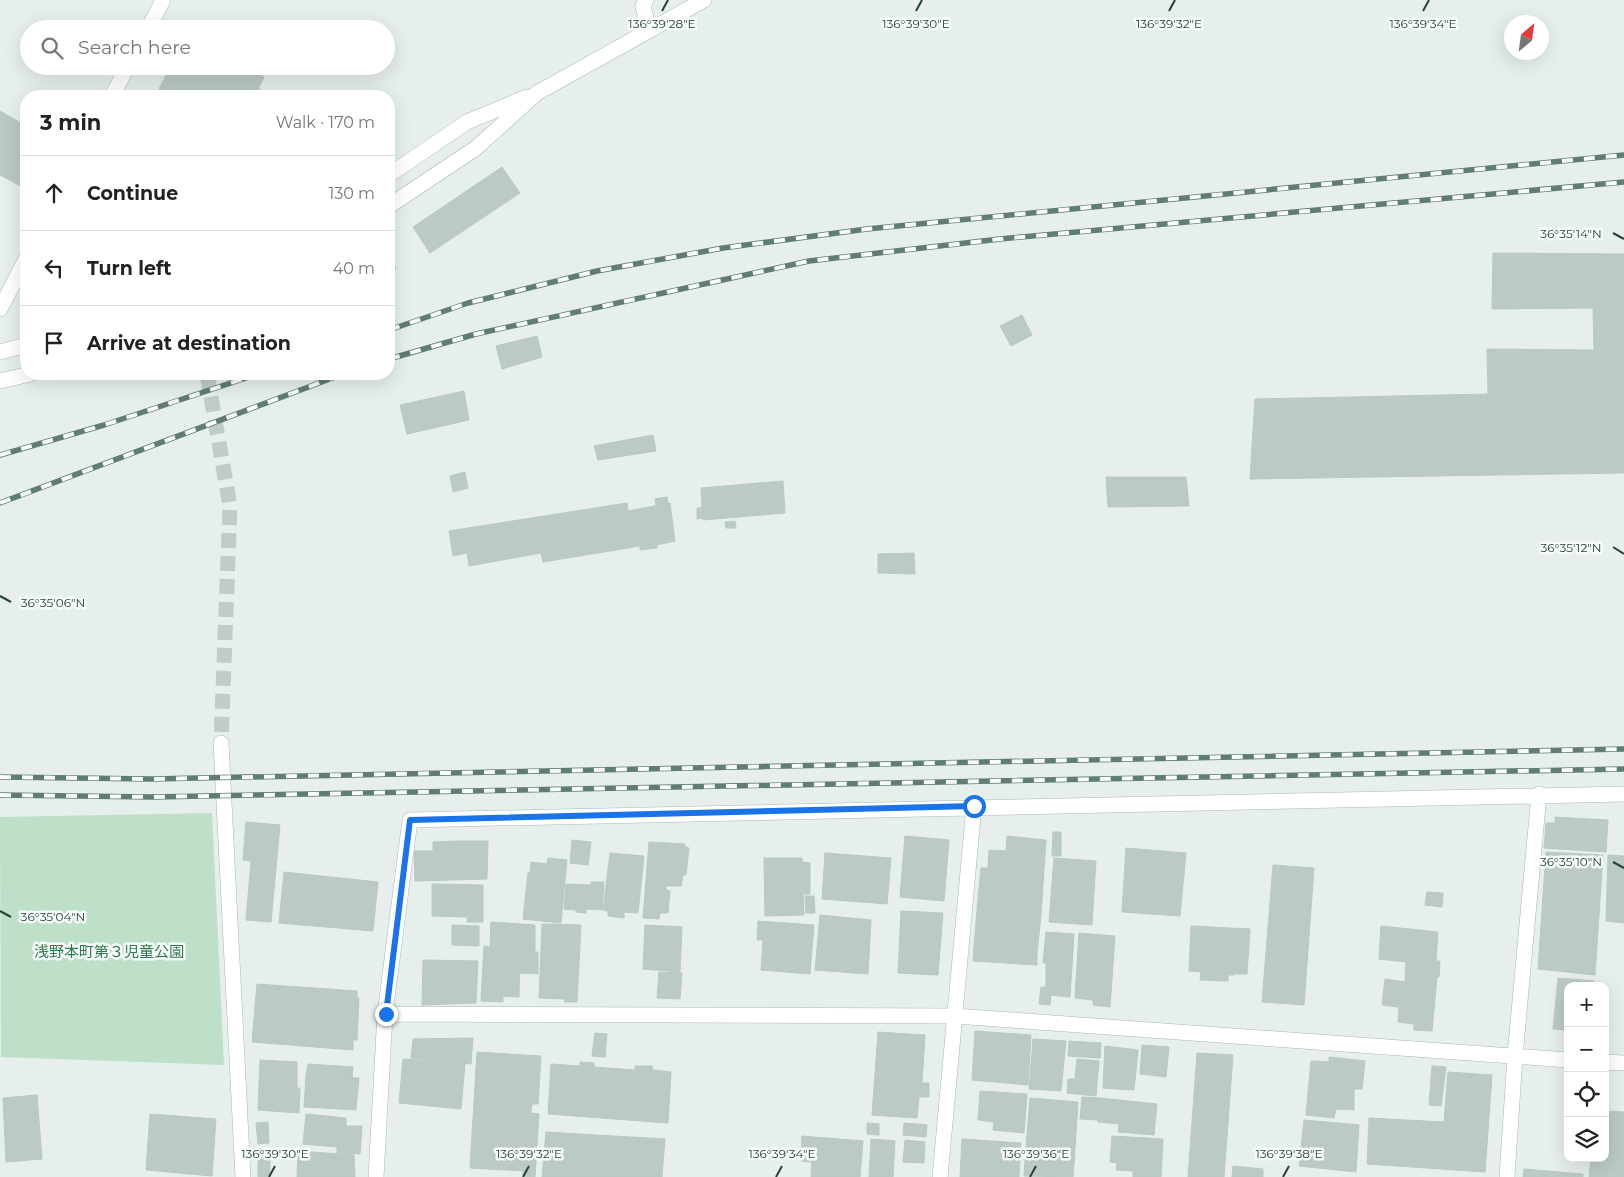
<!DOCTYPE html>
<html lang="en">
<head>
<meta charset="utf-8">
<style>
  :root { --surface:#fff; --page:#f2f2f2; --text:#222; --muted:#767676; --line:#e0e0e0 }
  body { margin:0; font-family:Montserrat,"Noto Sans JP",sans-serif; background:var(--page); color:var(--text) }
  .controls { position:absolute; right:15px; bottom:15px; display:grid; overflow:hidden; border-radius:10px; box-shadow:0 5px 20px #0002 }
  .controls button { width:45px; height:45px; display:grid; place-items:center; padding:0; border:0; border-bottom:1px solid var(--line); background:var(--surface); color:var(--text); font:25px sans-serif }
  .compass { position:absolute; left:1504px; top:15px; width:45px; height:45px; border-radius:50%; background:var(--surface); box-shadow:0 5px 20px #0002; rotate:29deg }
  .stop { position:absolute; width:15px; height:15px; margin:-11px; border:4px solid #1a73e8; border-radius:50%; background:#fff }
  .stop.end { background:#1a73e8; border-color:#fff; box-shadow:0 1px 5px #0008 }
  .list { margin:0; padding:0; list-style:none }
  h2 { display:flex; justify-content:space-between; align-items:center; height:65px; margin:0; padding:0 20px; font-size:21px }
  h2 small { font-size:16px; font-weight:400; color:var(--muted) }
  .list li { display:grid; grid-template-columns:32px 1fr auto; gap:15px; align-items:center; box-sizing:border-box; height:75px; padding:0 20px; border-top:1px solid var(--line) }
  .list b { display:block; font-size:19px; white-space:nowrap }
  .list em { font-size:16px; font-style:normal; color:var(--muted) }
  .icon { flex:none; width:28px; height:28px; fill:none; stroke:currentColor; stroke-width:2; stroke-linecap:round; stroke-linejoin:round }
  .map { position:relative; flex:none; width:1624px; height:1177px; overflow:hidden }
  .search { position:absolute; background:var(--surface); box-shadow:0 5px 20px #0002; left:20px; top:20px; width:375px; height:55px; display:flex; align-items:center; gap:12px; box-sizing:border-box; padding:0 18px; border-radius:28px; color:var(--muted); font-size:19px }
  .panel { position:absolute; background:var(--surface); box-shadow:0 5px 20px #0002; left:20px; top:90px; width:375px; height:290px; border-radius:20px }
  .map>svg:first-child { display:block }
  .green { fill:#bfe0c8 }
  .building { fill:#bbcac4; stroke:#b8c9c2 }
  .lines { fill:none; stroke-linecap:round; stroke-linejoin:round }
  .street-tunnel { stroke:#bfccc8; stroke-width:15; stroke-dasharray:15 8; stroke-linecap:butt }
  .street-casing { stroke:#a8b8b2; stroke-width:16 }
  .secondary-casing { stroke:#a4bbb3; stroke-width:16 }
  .street { stroke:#fff; stroke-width:15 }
  .secondary { stroke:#fff; stroke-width:15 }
  .rail-casing { stroke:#5f7d75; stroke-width:5.5 }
  .rail { stroke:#f7fbf9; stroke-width:4; stroke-dasharray:11; stroke-linecap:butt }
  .route { stroke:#1a73e8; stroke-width:6 }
  .ticks { fill:none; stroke:#24423a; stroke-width:2 }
  .labels { text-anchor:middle; stroke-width:5; stroke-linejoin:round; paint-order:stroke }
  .park-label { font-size:15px; fill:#2d7a4b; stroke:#f7fbf9 }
  .ticks-label { font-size:12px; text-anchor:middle; fill:#24423a; stroke:#f7fbf9; stroke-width:5; stroke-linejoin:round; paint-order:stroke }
</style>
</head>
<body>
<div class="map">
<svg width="1624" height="1177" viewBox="0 0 1624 1177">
  <rect width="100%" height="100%" fill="#e6efeb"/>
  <!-- green -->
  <path class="green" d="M212 813 224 1065 1 1057 0 817Z"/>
  <!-- building -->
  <path class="building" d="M171 66H244L264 77 258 89 273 96H174L159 89Z
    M0 111 26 126V189L0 175Z
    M502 167 520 193 430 253 413 227Z
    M1493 253 1624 254V473L1250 479 1255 399 1488 394 1487 349 1594 350 1593 308 1492 309Z
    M389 257 396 268 389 273Z
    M1022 315 1032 335 1011 346 1000 326Z
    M537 336 542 357 502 369 496 346Z
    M464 391 469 420 407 434 400 405Z
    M653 435 656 451 598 460 594 446Z
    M465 472 468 488 453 492 450 476Z
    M1106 477H1186L1189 506 1108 507Z
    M783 481 785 513 703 520V518L697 519V508H702L701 488Z
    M667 497 668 504 656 505 655 499Z
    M627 503 628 511 670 503 675 541 657 545V548L640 550V546L543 562 541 553 469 566 467 553 453 556 449 531Z
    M735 521 736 528H726L725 522Z
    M914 553 915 574 878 573V554Z
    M1555 817 1608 820 1606 852 1544 848 1546 823H1555Z
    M246 822 280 825 271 922 246 920 251 861 243 860Z
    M1053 832H1061V856H1052Z
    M905 836 949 840 944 901 900 897Z
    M1007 836 1046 840 1041 915 977 909 981 868H988L989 850 1006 851Z
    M572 840 591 842 588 865 570 863Z
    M455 841H488L487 879 415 881 414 851H433V842Z
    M649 842 685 844V847L689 848 686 875H683L681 886H666V890L670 891 668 913H660L659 919 643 918Z
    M1126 848 1186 853 1180 916 1122 912Z
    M1546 852 1603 855 1595 975 1538 969Z
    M610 853 644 856 638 913 624 912V918L608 916V911L603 910Z
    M825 853 891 858 887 904 822 899Z
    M1608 855 1624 856V923L1606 921Z
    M548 858 567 860 561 923 523 919 528 873H530L531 862 547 864Z
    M764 858H802V862L810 863V894H803L804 915 765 916Z
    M1054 858 1096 861 1092 925 1049 922Z
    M1273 865 1314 868 1304 1005 1262 1002Z
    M284 872 378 882 373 931 279 923Z
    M591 882H604L602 910 586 909V913L576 912V910L564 909 566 884 591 885Z
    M432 884 483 885V922H467L468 917 432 916Z
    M1427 892 1443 893 1442 907 1425 905Z
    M805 896H814L815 913H806Z
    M977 910 1041 916 1037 953 974 947Z
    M901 911 943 913 938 975 898 973Z
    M820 915 871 920 868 974 815 970Z
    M758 921 814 925 810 974 761 970 763 940H757Z
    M491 922 535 925V952L520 951 519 997 503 996V1002L481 1001 484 946 490 947Z
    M542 924 581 925 577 1002H565L564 999 539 998Z
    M452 925 479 926V946L452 945Z
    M645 925 682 927 680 972 643 969Z
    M1191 926 1250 929 1247 974H1234V975H1228V981L1200 980 1201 972 1189 971Z
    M1381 926 1438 932 1436 961H1440L1439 977H1437L1432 1031 1414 1030V1024L1398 1022 1399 1007 1382 1005 1385 979 1405 982 1406 962 1379 959Z
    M1046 932 1074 934 1070 997 1051 995 1050 1005 1039 1004 1041 987H1046V963H1043Z
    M1079 933 1115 936 1110 1007 1093 1005V1000L1075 998Z
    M974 947 1037 953V965L973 961Z
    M521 951 538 952V974L520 973Z
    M423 960 478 961 476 1003 422 1005Z
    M659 972 682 973 680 999 657 998Z
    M1558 978 1594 981V986H1568V1030L1553 1029Z
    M257 984 357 991V998H359L357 1040H353V1050L252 1042Z
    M975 1031 1031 1035 1028 1085 972 1080Z
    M878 1032 925 1035 922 1083H929V1097H919L917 1118 872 1115Z
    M595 1033 607 1034 605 1057 592 1056Z
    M473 1038 471 1064 411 1058 413 1039Z
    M1033 1039 1066 1041 1061 1091 1029 1089Z
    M1069 1041 1101 1043 1100 1058 1068 1056Z
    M1142 1045 1169 1047 1166 1077 1140 1074Z
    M1105 1046 1138 1050 1134 1090 1103 1088Z
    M477 1052 541 1056 538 1104H532L531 1113 539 1114 535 1177 523 1176V1171L470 1168Z
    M1197 1053 1233 1055 1224 1177H1188Z
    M1329 1057 1365 1061 1362 1089H1354V1110L1336 1109 1334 1118 1306 1115 1311 1061 1329 1062Z
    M403 1059 465 1063 461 1109 399 1103Z
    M1077 1059 1099 1061 1096 1096 1067 1093 1068 1079H1075Z
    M260 1060 297 1062V1088H300L299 1113 258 1110Z
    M580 1062 594 1063V1067L635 1070V1066H652L653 1070 671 1072 668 1123 548 1114 551 1064 580 1066Z
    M308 1064 353 1067 352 1078 306 1075Z
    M1432 1066 1446 1067 1441 1106 1429 1105Z
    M1448 1072 1492 1075 1485 1172 1367 1164 1369 1118 1444 1122Z
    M306 1075 359 1078 356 1110 304 1107Z
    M980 1091 1027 1094 1024 1133 993 1130 994 1122 978 1120Z
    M37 1095 42 1159 6 1162 3 1098Z
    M1082 1097 1100 1098 1098 1120 1080 1119Z
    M1030 1098 1078 1102 1074 1164 1025 1160Z
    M1100 1098 1157 1104 1154 1135 1118 1132 1119 1124 1098 1122Z
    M1605 1111 1624 1112V1177H1589L1591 1158H1605Z
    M150 1114 216 1119 212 1176 146 1170Z
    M306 1114 346 1118V1126H362L360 1154 337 1153V1147L303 1144Z
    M1304 1120 1359 1125 1356 1172 1299 1166Z
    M268 1122 269 1143 258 1144 256 1123Z
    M867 1123 879 1124V1135L867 1134Z
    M904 1123 927 1125 926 1137 903 1135Z
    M546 1132 665 1139 662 1177H542Z
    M802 1136 863 1141 860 1177H811L812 1162 801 1161Z
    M1112 1136 1163 1139 1161 1177H1133V1171L1116 1170 1117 1163 1110 1162Z
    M871 1139 895 1141 893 1177H869Z
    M962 1139 1021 1143 1019 1177H960Z
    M905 1140 925 1142 924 1163 903 1162Z
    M270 1148V1177H258V1149Z
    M298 1151 354 1155 355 1177H297Z
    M300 1155 352 1160 351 1177H298Z
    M1025 1160 1074 1164 1073 1177 1024 1176Z
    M1233 1166 1263 1169V1177H1232Z
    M1524 1169 1583 1174V1177H1523Z"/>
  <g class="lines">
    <!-- street-tunnel -->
    <path class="street-tunnel" d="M207 374 230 506 221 743"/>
    <defs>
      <path id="street" d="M646 0 643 6 649 30
        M389 175 467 122 527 97
        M389 206 476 148 537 93
        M0 352 26 345
        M0 381 30 374
        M221 743 243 1177
        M385 1014 955 1016 1568 1060
        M1605 1062 1624 1063
        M376 1177 385 1014 410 820 1624 794
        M940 1177 974 806
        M1507 1177 1515 1056 1539 794"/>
      <path id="secondary" d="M148 29 163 0
        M537 93 704 0
        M112 96 128 66
        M0 309 26 259"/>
    </defs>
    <!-- street casing -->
    <use href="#street" class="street-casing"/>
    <!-- secondary casing -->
    <use href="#secondary" class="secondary-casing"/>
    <!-- street -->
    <use href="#street" class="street"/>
    <!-- secondary -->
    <use href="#secondary" class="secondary"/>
    <defs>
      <path id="rail" d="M389 330 468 303 597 271 723 248 867 229 1624 155
        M389 359 476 334 809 261 1000 239 1624 182
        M0 455 104 425 258 374
        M0 503 343 374
        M0 777 151 779 1624 749
        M0 795 153 797 1624 769"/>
    </defs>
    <!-- rail casing -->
    <use href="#rail" class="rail-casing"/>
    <!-- rail -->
    <use href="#rail" class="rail"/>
  </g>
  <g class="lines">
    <!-- route -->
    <path class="route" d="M386 1014 410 820 974 806"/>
  </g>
  <!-- ticks -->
  <path class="ticks" d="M662 11 668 0M916 11 922 0M1169 11 1175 0M1423 11 1429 0M1613 233 1624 239M1613 547 1624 554M0 596 11 602M1613 862 1624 868M0 911 11 917M269 1177 275 1166M523 1177 529 1166M776 1177 782 1166M1030 1177 1036 1166M1283 1177 1289 1166"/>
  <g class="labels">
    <!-- park labels -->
    <g class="park-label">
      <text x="109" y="957">浅野本町第３児童公園</text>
    </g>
  </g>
  <g class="ticks-label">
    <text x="662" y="28">136°39'28"E</text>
    <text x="916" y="28">136°39'30"E</text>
    <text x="1169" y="28">136°39'32"E</text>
    <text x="1423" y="28">136°39'34"E</text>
    <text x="1571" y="238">36°35'14"N</text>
    <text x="1571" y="552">36°35'12"N</text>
    <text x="53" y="607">36°35'06"N</text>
    <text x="1571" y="866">36°35'10"N</text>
    <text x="53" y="921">36°35'04"N</text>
    <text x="275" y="1158">136°39'30"E</text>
    <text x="529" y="1158">136°39'32"E</text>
    <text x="782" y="1158">136°39'34"E</text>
    <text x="1036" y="1158">136°39'36"E</text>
    <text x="1289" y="1158">136°39'38"E</text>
  </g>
</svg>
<div class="controls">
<button>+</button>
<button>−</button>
<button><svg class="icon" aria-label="locate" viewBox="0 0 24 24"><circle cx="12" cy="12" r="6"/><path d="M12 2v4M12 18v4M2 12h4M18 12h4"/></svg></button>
<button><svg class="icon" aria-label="layers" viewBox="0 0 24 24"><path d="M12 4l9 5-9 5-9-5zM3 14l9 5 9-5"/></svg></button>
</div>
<svg class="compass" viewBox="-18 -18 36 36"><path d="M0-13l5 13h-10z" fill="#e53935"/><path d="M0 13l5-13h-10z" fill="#767676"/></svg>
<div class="stop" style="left:974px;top:806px"></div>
<div class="stop end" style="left:386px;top:1014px"></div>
<div class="search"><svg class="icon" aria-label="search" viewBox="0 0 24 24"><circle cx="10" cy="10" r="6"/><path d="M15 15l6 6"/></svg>Search here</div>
<section class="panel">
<h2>3 min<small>Walk · 170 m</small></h2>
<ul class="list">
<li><svg class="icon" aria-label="ahead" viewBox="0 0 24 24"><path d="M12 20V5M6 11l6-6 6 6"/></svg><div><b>Continue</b></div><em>130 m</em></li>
<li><svg class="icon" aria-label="left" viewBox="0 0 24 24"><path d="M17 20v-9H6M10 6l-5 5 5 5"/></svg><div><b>Turn left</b></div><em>40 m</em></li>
<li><svg class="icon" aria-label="arrive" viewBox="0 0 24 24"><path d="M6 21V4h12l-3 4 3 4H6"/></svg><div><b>Arrive at destination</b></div></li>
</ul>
</section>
</div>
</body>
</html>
